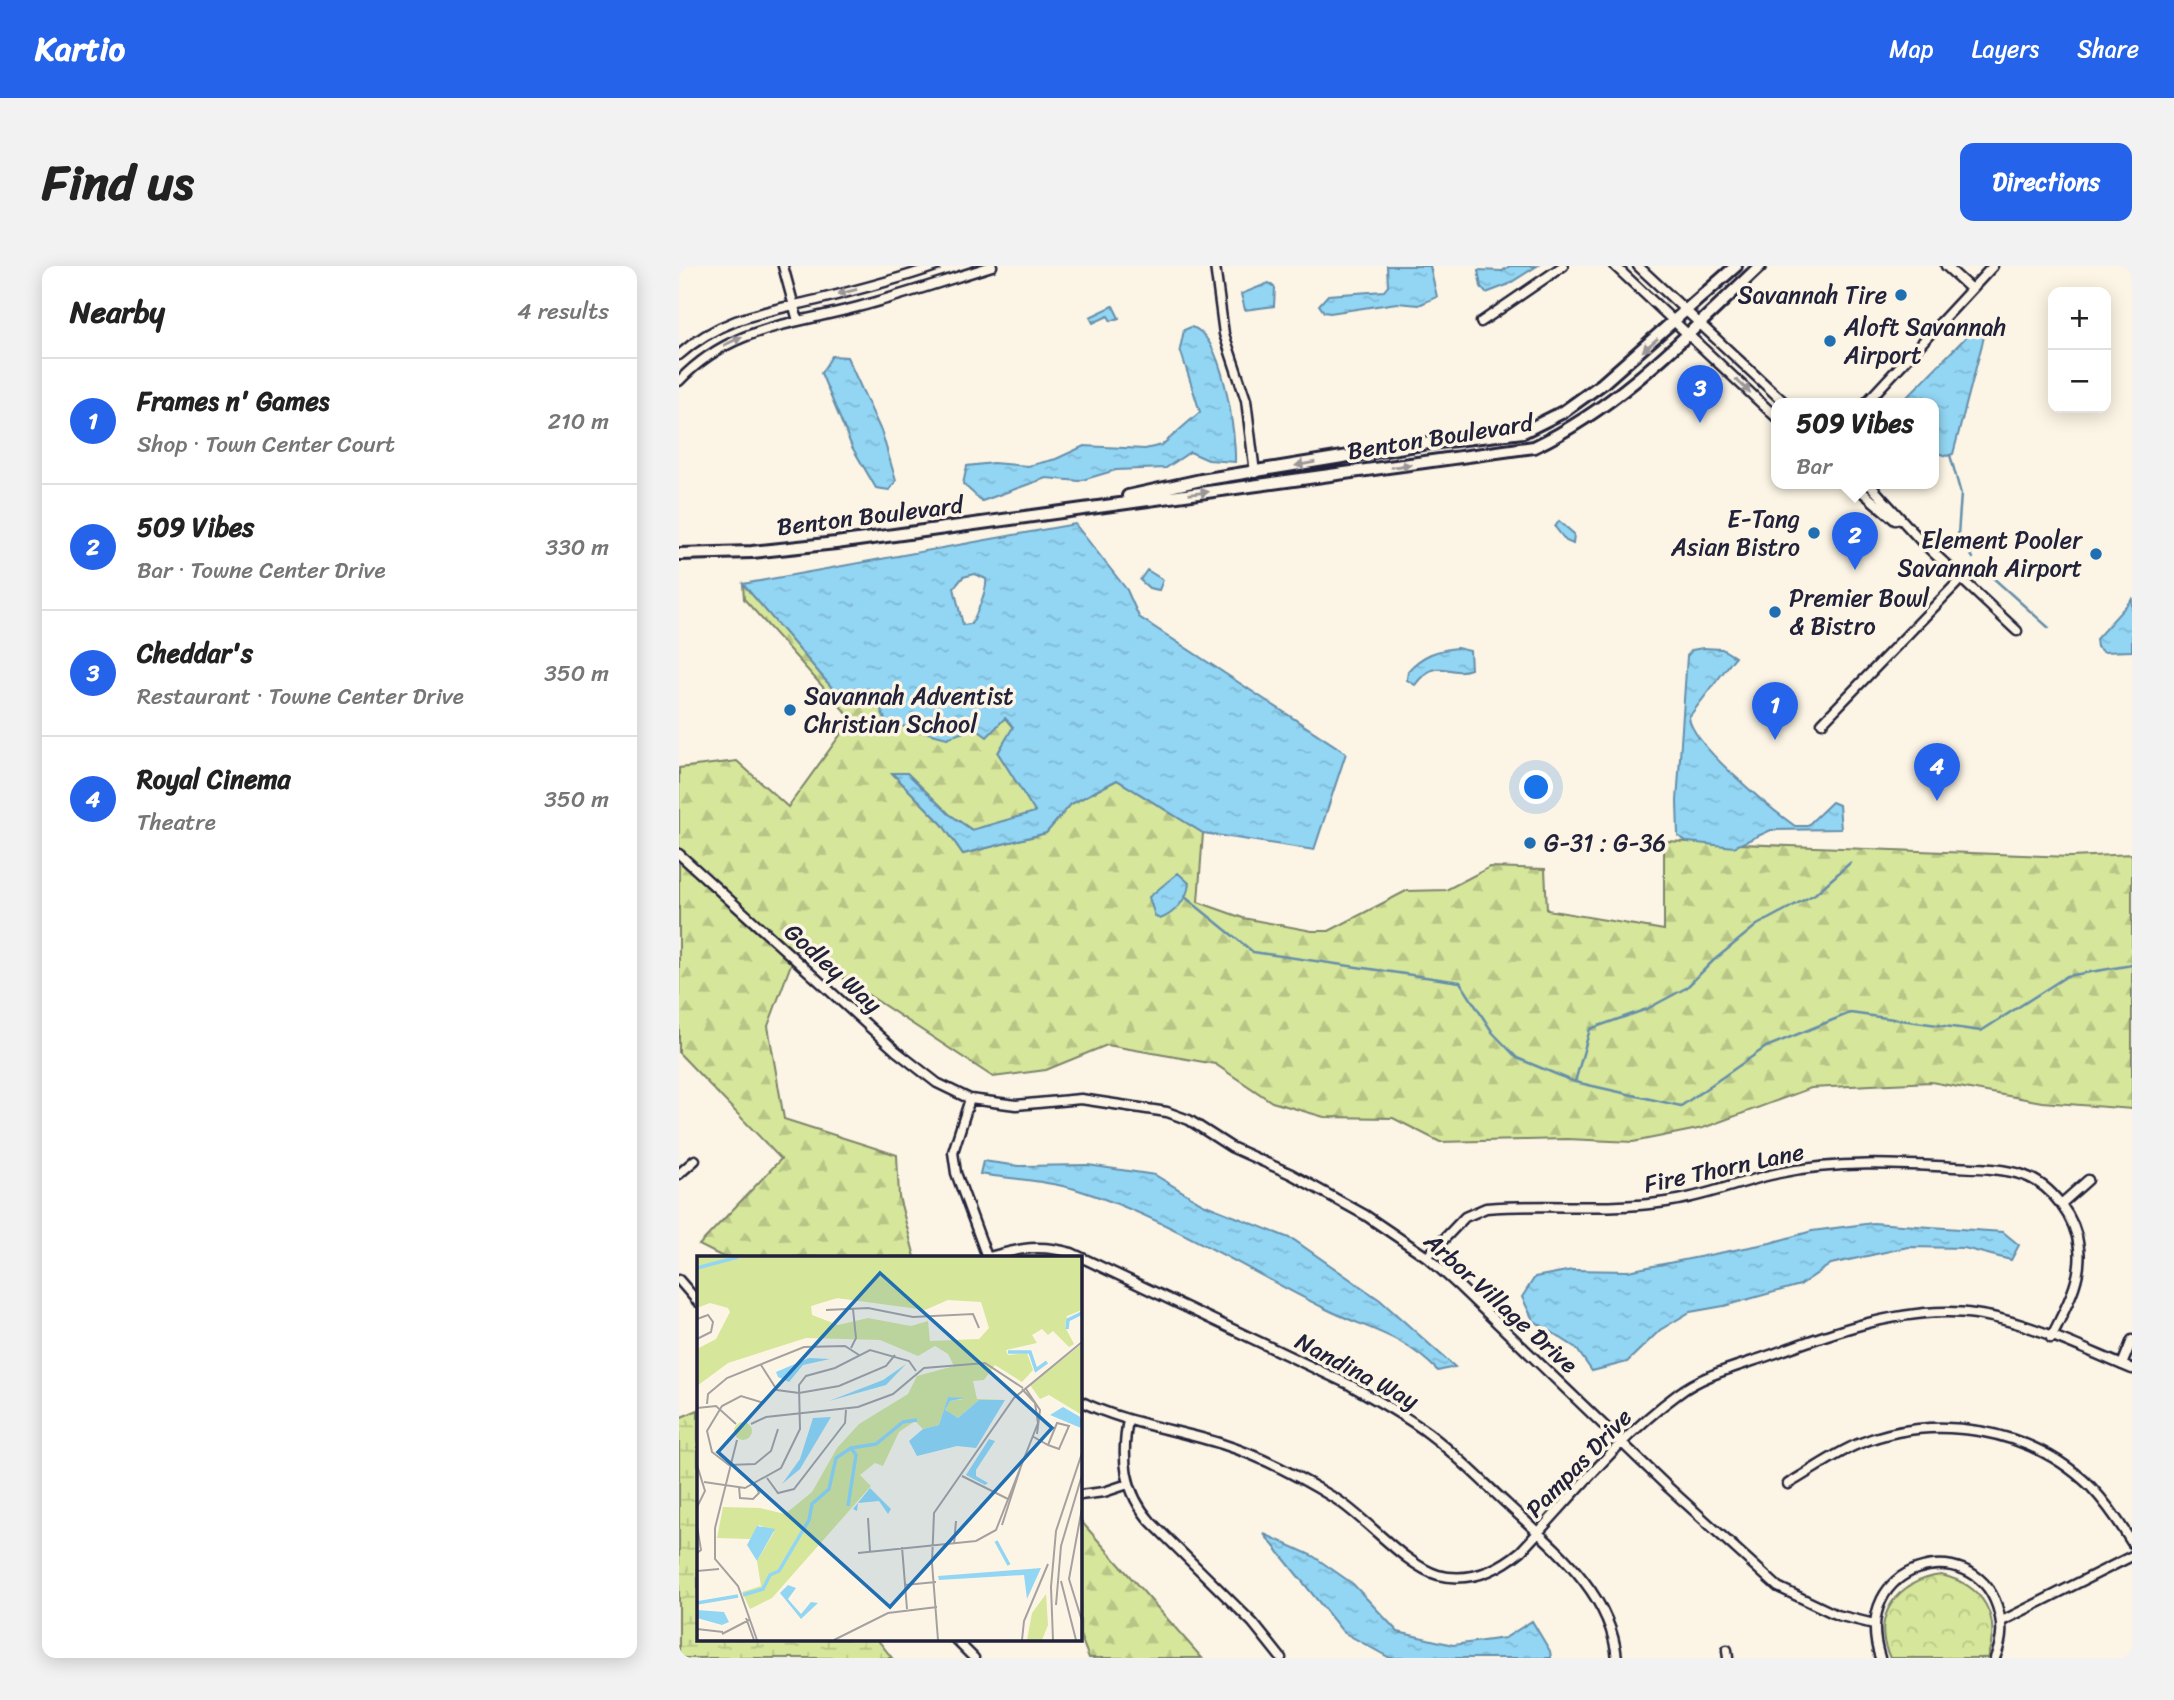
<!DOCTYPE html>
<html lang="en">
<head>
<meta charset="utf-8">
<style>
  :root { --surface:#fff; --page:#f2f2f2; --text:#222; --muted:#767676; --line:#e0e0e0; --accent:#2563eb }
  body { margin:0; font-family:Sriracha,sans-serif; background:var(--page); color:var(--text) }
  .controls { position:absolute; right:21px; top:21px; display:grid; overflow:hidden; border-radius:14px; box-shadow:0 4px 18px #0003 }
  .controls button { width:63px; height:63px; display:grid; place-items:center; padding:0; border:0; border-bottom:2px solid var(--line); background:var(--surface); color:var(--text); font:35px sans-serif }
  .you { position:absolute; left:858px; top:522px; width:24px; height:24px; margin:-18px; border:5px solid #fff; border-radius:50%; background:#1a73e8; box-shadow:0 0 0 10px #1a73e833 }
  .badge { display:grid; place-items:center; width:46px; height:46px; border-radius:50%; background:var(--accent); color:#fff; font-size:23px; font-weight:700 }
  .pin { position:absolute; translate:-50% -58px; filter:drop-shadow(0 2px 4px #0008) }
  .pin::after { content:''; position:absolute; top:37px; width:24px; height:21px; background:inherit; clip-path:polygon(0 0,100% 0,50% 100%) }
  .popup { position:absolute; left:1092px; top:132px; width:168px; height:91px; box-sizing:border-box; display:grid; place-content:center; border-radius:14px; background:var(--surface); filter:drop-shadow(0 2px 5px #0005); font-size:23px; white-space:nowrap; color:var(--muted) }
  .popup b { font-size:26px; color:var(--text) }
  .popup::after { content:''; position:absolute; left:50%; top:100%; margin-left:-14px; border:14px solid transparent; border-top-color:var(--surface) }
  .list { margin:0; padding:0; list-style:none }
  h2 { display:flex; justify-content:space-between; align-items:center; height:91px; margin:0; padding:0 28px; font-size:30px }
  h2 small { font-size:23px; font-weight:400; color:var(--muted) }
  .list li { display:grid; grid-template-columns:46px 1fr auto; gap:21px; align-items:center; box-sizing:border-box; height:126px; padding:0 28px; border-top:2px solid var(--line) }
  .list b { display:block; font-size:26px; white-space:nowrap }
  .list p { margin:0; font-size:23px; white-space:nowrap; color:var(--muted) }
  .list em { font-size:23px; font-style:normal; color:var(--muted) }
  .map { position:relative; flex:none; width:1453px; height:1392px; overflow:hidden; border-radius:14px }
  header { display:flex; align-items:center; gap:42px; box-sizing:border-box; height:98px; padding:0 35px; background:var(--accent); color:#fff }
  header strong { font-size:33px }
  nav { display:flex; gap:38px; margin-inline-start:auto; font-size:24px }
  .intro { display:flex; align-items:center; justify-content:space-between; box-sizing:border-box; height:168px; padding:0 42px }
  h1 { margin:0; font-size:49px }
  .button { padding:18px 32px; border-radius:14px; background:var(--accent); color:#fff; font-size:24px; font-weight:700 }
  main { display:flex; gap:42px; padding:0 42px }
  aside { flex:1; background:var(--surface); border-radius:14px; box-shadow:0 4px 18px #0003 }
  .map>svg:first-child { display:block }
  .forest { fill:url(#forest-firs); stroke:#7c846a; stroke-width:2 }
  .wetland { fill:url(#wetland-marsh); stroke:#7c846a; stroke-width:2 }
  .park { fill:url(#park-crowns); stroke:#7c846a; stroke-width:2 }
  .water { fill:url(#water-ripples); stroke:#658eaa; stroke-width:2; fill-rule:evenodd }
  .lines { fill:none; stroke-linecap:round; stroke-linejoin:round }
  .stream { stroke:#658eaa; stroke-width:2.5 }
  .minor-casing { stroke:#22223b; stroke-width:13 }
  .tertiary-casing { stroke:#22223b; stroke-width:16 }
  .minor { stroke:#fcf5e5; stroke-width:8 }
  .tertiary { stroke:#fcf5e5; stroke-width:10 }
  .oneway { fill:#9a9698 }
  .poi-dot { fill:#1f6fb2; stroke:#fcf5e5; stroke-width:2.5 }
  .labels { text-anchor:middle; stroke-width:7; stroke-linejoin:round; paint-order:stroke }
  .poi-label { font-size:24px; fill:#22223b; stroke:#fcf5e5; text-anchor:start }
  .street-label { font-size:24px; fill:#22223b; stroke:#fcf5e5 }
  .inset-river { fill:none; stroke:#92d6f4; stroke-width:3.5 }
  .inset-road { fill:none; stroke:#a5a1a1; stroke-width:2 }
  .view { fill:#1f6fb2; fill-opacity:0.15; stroke:#1f6fb2; stroke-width:3.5 }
  .inset-edge { fill:none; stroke:#22223b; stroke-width:3.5 }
</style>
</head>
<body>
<header>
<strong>Kartio</strong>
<nav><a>Map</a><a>Layers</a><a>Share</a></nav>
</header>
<div class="intro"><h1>Find us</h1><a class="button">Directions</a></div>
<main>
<aside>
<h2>Nearby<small>4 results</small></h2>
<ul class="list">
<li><span class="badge">1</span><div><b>Frames n' Games</b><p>Shop · Town Center Court</p></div><em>210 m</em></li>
<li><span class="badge">2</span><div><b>509 Vibes</b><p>Bar · Towne Center Drive</p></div><em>330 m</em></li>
<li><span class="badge">3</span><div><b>Cheddar's</b><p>Restaurant · Towne Center Drive</p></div><em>350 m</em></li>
<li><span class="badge">4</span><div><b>Royal Cinema</b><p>Theatre</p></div><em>350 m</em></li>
</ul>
</aside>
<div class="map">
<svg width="1453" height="1392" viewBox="0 0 1453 1392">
  <defs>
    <pattern id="forest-firs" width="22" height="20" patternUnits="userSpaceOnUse" patternTransform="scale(1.75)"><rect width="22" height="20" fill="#d6e69a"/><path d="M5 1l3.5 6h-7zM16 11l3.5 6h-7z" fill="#b7c586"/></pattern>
    <pattern id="wetland-marsh" width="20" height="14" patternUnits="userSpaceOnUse" patternTransform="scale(1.75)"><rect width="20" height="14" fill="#d6e69a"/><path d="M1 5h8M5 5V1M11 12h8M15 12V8" fill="none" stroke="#b7c586"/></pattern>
    <pattern id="park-crowns" width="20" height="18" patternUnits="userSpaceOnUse" patternTransform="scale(1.75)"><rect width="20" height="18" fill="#d6e69a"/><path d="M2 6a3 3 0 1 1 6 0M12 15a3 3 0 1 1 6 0" fill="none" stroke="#b7c586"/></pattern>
    <pattern id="water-ripples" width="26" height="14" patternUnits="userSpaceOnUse" patternTransform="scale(1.75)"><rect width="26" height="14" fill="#92d6f4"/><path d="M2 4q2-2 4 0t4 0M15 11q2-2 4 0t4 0" fill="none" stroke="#7eb7d2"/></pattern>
  </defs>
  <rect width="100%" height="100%" fill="#fcf5e5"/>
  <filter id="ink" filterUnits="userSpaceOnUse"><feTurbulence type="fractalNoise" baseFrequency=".0143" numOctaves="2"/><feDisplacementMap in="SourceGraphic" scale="14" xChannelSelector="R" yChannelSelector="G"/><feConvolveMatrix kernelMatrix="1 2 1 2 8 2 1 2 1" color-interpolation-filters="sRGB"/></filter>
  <g filter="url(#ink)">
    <!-- forest -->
    <path class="forest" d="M64 318 167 438 202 441 296 462 326 452 334 462 319 487 357 546 293 564 270 548 228 507 214 508 263 558 284 588 367 567 392 538 438 514 524 567 519 636 564 652 633 665H650L727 625 767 624 811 601 866 603 868 644 985 664V575L1392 591 1453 588V843L1363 836 1252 816 1132 822 1024 862 954 876 888 873 761 876 714 852 645 851 593 836 536 798 428 779 367 804 314 811 118 682 89 760 105 853 218 889 220 931 236 991H44L20 979 102 893 0 787V502L58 495 109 541 164 465 170 450 65 333Z
      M401 1254 523 1392H410L401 1369Z"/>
    <!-- wetland -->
    <path class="wetland" d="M19 1144V1373H198L213 1392H0V1152Z"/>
    <!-- park -->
    <path class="park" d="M1262 1309C1305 1319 1323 1351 1308 1392H1211C1190 1350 1220 1314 1262 1309Z"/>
    <!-- water -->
    <path class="water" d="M708 0H751L758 31 740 39 718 37 651 47 645 46 640 39 649 29 705 25 709 20Z
      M831 0H858L828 19 807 27 802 21 799 4 823 5Z
      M590 17 596 22 595 40 566 44 562 28Z
      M434 40 440 52 432 55 429 50 414 57 411 51Z
      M512 61C544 67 557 169 556 196L529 194 511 186 487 202 437 204 400 215 367 212 303 235 284 218 288 200 314 197 349 200 377 193 405 180 466 183 483 179 521 146 501 83 505 64Z
      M1303 61 1306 67 1274 188 1268 190 1255 186V138H1221L1295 63Z
      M153 90 168 91 203 167 217 215 210 224 197 222 173 181 142 107Z
      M880 255 895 268 894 278 887 275 876 261Z
      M396 258 448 324 460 351 667 487 635 584 524 567 438 514 392 538 367 567 284 588 263 558 213 507H228L270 548 293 564 356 546 319 487 334 461 326 452 308 471 296 462 268 472 207 456 201 441 167 438 64 318ZM296 308 307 313C309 322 297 350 292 358L284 359 275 322 284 311Z
      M468 304 484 314 480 324 470 322 461 314Z
      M1453 333V385L1424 386 1418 381 1417 373Z
      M778 382 791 385 792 403C768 412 759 388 736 419L728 414 729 405C743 389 758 384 778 382Z
      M1024 382 1043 383 1056 391 1010 451C1012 478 1092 543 1116 560H1128L1153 536 1160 539 1162 563 1092 564 1055 581 1009 576 999 570 998 535 1008 390 1013 384Z
      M499 607 510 617C509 633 495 648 481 653L476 650 470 631Z
      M304 895 340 900 409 899 476 909 524 938 615 974 701 1034 776 1101 759 1105C723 1068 689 1064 645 1042 562 1001 484 950 396 923 366 914 332 913 301 908Z
      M1194 957 1324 966 1340 979 1332 994 1285 982 1229 981 1152 998 1121 1019 1045 1040 1011 1046 981 1064 948 1096 913 1105 897 1082 854 1054 843 1031 856 1011 893 1004 949 1005 1091 977 1133 965Z
      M585 1268 634 1290 674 1318 719 1366 774 1379 826 1372 853 1355 871 1385 872 1392H711L664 1366Z"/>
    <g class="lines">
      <!-- stream -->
      <path class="stream" d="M1271 189 1282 228 1279 269 1294 292
        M1302 301 1370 362
        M1171 597 1136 628 1078 659 1034 695 1007 722 968 743 911 763 896 816 1002 840 1087 781 1171 747 1302 765 1388 710 1453 699
        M506 631 574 686 781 716 814 767 838 792 896 816"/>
      <defs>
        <path id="minor" d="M104 0 119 55
          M536 0 545 68 567 134 576 207
          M936 0 1097 151
          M959 0 1107 138
          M1267 0 1292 23
          M802 56 884 0
          M0 89C41 52 86 46 138 34 178 24 218 14 257 0
          M0 115C51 61 111 59 179 41 224 29 268 14 313 0
          M1186 138 1314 0
          M1174 218 1216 254
          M1190 218 1243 276 1338 365
          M1143 457 1282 313
          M0 588 217 785 258 817 291 833 337 839 402 833 488 846 510 854 552 881 612 908 686 949 748 991 781 1021 990 1222 1099 1321 1158 1349 1195 1358
          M291 833 274 886 277 907 308 991
          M0 908 16 894
          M1382 938 1409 914
          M310 991C343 982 360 978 393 987L671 1119C697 1134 724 1148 749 1167 777 1188 802 1214 828 1238 874 1281 931 1325 938 1392
          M748 991 786 951 807 942C867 937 927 945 987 936 1026 931 1062 915 1100 907 1157 895 1218 898 1275 901 1297 902 1323 902 1344 909 1373 919 1397 952 1400 982 1404 1014 1385 1044 1372 1072
          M0 1014 19 1036
          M1443 1099 1453 1074
          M401 1135C445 1157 495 1163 543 1178 581 1190 623 1212 657 1233 688 1253 727 1300 759 1309 790 1317 818 1305 842 1285 892 1232 940 1171 999 1128 1026 1107 1065 1099 1097 1087 1151 1067 1208 1047 1266 1046 1330 1045 1396 1080 1453 1103
          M449 1154C442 1192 445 1226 472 1256L574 1357 602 1392
          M1109 1218C1132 1205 1155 1188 1179 1178 1256 1146 1352 1162 1412 1221 1428 1238 1441 1257 1453 1277
          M401 1229 425 1226 449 1218
          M1323 1355 1453 1290
          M276 1373 295 1392
          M1048 1384 1049 1392
          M1201 1392C1170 1297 1293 1266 1318 1340 1324 1358 1324 1373 1316 1392"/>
        <path id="tertiary" d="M449 230 522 214 743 178 844 166 884 146 923 118 1057 0
          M0 288 73 286 157 277 855 181C942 140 1012 65 1081 0"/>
      </defs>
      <!-- minor casing -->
      <use href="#minor" class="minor-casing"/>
      <!-- tertiary casing -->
      <use href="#tertiary" class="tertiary-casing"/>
      <!-- minor -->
      <use href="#minor" class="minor"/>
      <!-- tertiary -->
      <use href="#tertiary" class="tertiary"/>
    </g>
    <!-- one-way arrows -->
    <defs><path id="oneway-solid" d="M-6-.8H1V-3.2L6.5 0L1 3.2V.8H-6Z" transform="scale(1.75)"/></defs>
    <g class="oneway">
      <use href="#oneway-solid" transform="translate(168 26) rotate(166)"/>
      <use href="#oneway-solid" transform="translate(54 75) rotate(-26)"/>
      <use href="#oneway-solid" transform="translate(971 79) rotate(139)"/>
      <use href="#oneway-solid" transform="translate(1064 120) rotate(43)"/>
      <use href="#oneway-solid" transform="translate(626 198) rotate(170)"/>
      <use href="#oneway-solid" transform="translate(722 200) rotate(-8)"/>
      <use href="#oneway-solid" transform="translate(520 227) rotate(-7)"/>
    </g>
  </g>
  <!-- markers -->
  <g class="poi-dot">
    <circle cx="1222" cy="29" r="7"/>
    <circle cx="1151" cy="75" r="7"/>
    <circle cx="1135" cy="267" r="7"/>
    <circle cx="1417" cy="288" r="7"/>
    <circle cx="1096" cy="346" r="7"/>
    <circle cx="111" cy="444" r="7"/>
    <circle cx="851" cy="577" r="7"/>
  </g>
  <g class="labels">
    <!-- poi labels -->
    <g class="poi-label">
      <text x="1208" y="37" text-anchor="end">Savannah Tire</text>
      <text x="1165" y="69">Aloft Savannah<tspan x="1165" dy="28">Airport</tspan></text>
      <text x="1121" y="261" text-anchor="end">E-Tang<tspan x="1121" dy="28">Asian Bistro</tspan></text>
      <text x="1403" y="282" text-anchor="end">Element Pooler<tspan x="1403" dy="28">Savannah Airport</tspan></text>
      <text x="1110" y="340">Premier Bowl<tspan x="1110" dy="28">&amp; Bistro</tspan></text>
      <text x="125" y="438">Savannah Adventist<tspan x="125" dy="28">Christian School</tspan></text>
      <text x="865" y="585">G-31 : G-36</text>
    </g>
    <!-- street labels -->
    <g class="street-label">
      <text transform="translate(761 171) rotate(-9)" y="8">Benton Boulevard</text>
      <text transform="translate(191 250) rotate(-7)" y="8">Benton Boulevard</text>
      <text transform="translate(154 702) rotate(42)" y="8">Godley Way</text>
      <text transform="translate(1045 902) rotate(-12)" y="8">Fire Thorn Lane</text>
      <text transform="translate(822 1037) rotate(42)" y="8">Arbor Village Drive</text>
      <text transform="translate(678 1105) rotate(28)" y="8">Nandina Way</text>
      <text transform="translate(900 1197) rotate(-46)" y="8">Pampas Drive</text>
    </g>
  </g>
  <!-- overview -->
  <g transform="translate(18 990)">
    <rect width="385" height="385" fill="#fcf5e5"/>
    <path d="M0 1H385V54L370 60 368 71 377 88 372 91 356 75 351 79 345 73 335 79 340 87 309 94 311 99 330 97 336 114 325 126 298 109 287 124 276 125 280 143 308 144H282L261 162 248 155 252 145 267 143 251 141 242 169 226 173 218 165 202 176 186 210 178 207 163 219 174 230 75 342 53 353 45 336 64 330 60 305 77 276 62 269 53 283 20 282 26 251 63 252 88 258 115 236 140 192 162 168 211 138 220 120 257 110 251 98 238 90 221 100 183 84 109 82 31 107 0 130V93L19 83 33 56 31 52 13 47 0 52ZM140 42 228 54 251 44 284 46 292 72 282 83 233 85 231 65 214 70 171 62 141 69 115 59 114 50ZM385 88V159L352 139 343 143 333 129ZM349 338 351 369 345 384H330L335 357Z" fill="#d6e69a" fill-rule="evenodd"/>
    <path d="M0 1H385V13L335 17 267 14 216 34 210 49 141 42 124 46 114 50V59L130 65 63 83 0 129V95L23 86 36 52 14 45 0 50Z" fill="#d6e69a"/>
    <path d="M37 175a9 9 0 1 1 18 0a9 9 0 1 1-18 0Z" fill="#d6e69a"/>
    <path d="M112 102 133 103 106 109 92 126 81 121 79 116ZM209 108 189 129 132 145 186 124ZM251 141 268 142 253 145 248 154 261 162 282 144H308L279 192 260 190 220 200 212 185 226 173 242 169ZM366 151 385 162 384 172 353 159ZM134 161 103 213 85 228 103 203 116 162ZM292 183 298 185 279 214V220L291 227 288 229 269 219ZM173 232 194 253 191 258 182 245 161 247 160 255 156 253ZM60 270 78 273 60 305 50 289ZM344 312 330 343 327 319 242 324 241 320ZM91 329 99 332 91 343 104 358 114 346 121 347 104 363 83 337ZM0 354 27 356 32 366 25 369 0 362Z" fill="#92d6f4"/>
    <path class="inset-river" d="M0 12 41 1M370 73 371 64 385 57M311 96H333L339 114 350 106M154 192 179 188 206 166 220 164M299 285 312 309M46 339 66 333 73 319 82 315 112 264 115 248 132 233 139 202 154 192 159 199 151 250M0 347 41 340"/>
    <path class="inset-road" d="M129 54 171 52 216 61 276 58 282 72M0 63 11 59 16 66 14 76 0 83M154 92 159 82 156 53M64 109 80 134 102 137 142 130 189 110 198 99M329 133 343 154 340 178M67 147 44 140 25 150 10 175 15 196 32 209 58 208 74 195 81 173M10 148 11 138 30 122 107 91 148 90 162 99M0 152 19 150 39 168M54 168 69 161 161 151 196 138 227 112 288 107 326 132M335 180 351 189 362 193 372 170 360 167 351 189M40 184 18 272V303L41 330 60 384M0 209 8 235 0 251M265 220 311 243M70 222 81 237 97 233 148 167 149 154M7 226 48 232 84 212 103 173 102 129 109 120 138 112 173 94 212 105 219 115M42 231 43 242 56 243 62 237 58 228M385 252 372 323 385 365M171 262 173 295M305 269 326 204M0 270 4 294 0 297M257 289 259 265M205 291 210 353M161 297 279 285 299 274 341 167 338 147 325 133M0 315 22 313M364 325 379 384M208 329 239 326M359 349 364 290 385 219M49 362 57 384M0 373 26 376M25 378 52 364M137 384 191 357 240 351M241 384 235 307 237 257 317 142 385 86M325 384 327 365 351 308M356 384 354 331 359 275 385 197"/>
    <path class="view" d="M183 17 355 172 193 351 21 196Z"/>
    <rect width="385" height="385" class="inset-edge"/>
  </g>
</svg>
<div class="controls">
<button>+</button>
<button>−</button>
</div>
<div class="you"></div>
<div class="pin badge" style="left:1096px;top:474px">1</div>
<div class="pin badge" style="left:1176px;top:304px">2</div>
<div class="popup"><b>509 Vibes</b>Bar</div>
<div class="pin badge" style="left:1021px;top:157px">3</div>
<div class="pin badge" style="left:1258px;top:535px">4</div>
</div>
</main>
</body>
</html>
